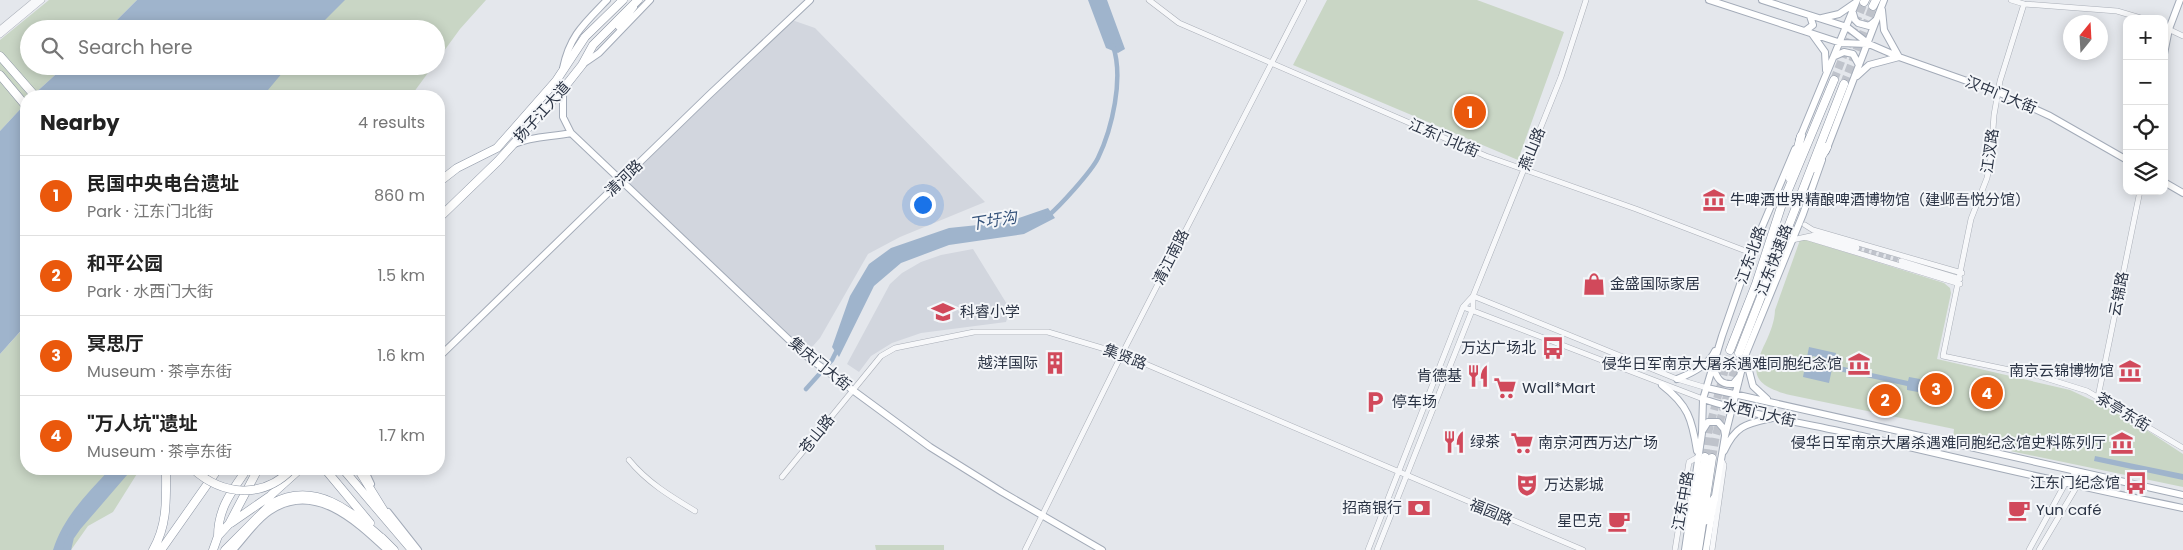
<!DOCTYPE html>
<html lang="en">
<head>
<meta charset="utf-8">
<style>
  :root { --surface:#fff; --page:#f2f2f2; --text:#222; --muted:#767676; --line:#e0e0e0; --accent:#ea580c }
  body { margin:0; font-family:Poppins,"Noto Sans SC",sans-serif; background:var(--page); color:var(--text) }
  .controls { position:absolute; right:15px; top:15px; display:grid; overflow:hidden; border-radius:10px; box-shadow:0 2px 12px #0003 }
  .controls button { width:45px; height:45px; display:grid; place-items:center; padding:0; border:0; border-bottom:1px solid var(--line); background:var(--surface); color:var(--text); font:25px sans-serif }
  .compass { position:absolute; left:2063px; top:15px; width:45px; height:45px; border-radius:50%; background:var(--surface); box-shadow:0 2px 12px #0003; rotate:18deg }
  .you { position:absolute; left:922px; top:204px; width:18px; height:18px; margin:-12px; border:4px solid #fff; border-radius:50%; background:#1a73e8; box-shadow:0 0 0 8px #1a73e833 }
  .badge { display:grid; place-items:center; width:32px; height:32px; border-radius:50%; background:var(--accent); color:#fff; font-size:16px; font-weight:700 }
  .pin { position:absolute; translate:-50% -50%; border:2px solid #fff; box-shadow:0 1px 5px #0006 }
  .list { margin:0; padding:0; list-style:none }
  h2 { display:flex; justify-content:space-between; align-items:center; height:65px; margin:0; padding:0 20px; font-size:21px }
  h2 small { font-size:16px; font-weight:400; color:var(--muted) }
  .list li { display:grid; grid-template-columns:32px 1fr auto; gap:15px; align-items:center; box-sizing:border-box; height:80px; padding:0 20px; border-top:1px solid var(--line) }
  .list b { display:block; font-size:19px; white-space:nowrap }
  .list p { margin:0; font-size:16px; white-space:nowrap; color:var(--muted) }
  .list em { font-size:16px; font-style:normal; color:var(--muted) }
  .icon { flex:none; width:28px; height:28px; fill:none; stroke:currentColor; stroke-width:2; stroke-linecap:round; stroke-linejoin:round }
  .map { position:relative; flex:none; width:2183px; height:550px; overflow:hidden }
  .search { position:absolute; background:var(--surface); box-shadow:0 2px 12px #0003; left:20px; top:20px; width:425px; height:55px; display:flex; align-items:center; gap:12px; box-sizing:border-box; padding:0 18px; border-radius:28px; color:var(--muted); font-size:19px }
  .panel { position:absolute; background:var(--surface); box-shadow:0 2px 12px #0003; left:20px; top:90px; width:425px; height:385px; border-radius:20px }
  .map>svg:first-child { display:block }
  .built { fill:#d2d6de }
  .green { fill:#c9d6c5 }
  .water { fill:#9fb4cc }
  .lines { fill:none; stroke-linecap:round; stroke-linejoin:round }
  .canal { stroke:#9fb4cc; stroke-width:4.5 }
  .river { stroke:#9fb4cc; stroke-width:8 }
  .minor-tunnel { stroke:#bfc3cb; stroke-width:5; stroke-dasharray:5 2.5; stroke-linecap:butt }
  .highway-tunnel { stroke:#bfc3cb; stroke-width:8; stroke-dasharray:8 4; stroke-linecap:butt }
  .minor-casing { stroke:#a9aeb7; stroke-width:6 }
  .major-casing { stroke:#a3abb8; stroke-width:8 }
  .highway-casing { stroke:#8b94a3; stroke-width:9 }
  .minor { stroke:#f7f8fa; stroke-width:5 }
  .major { stroke:#fff; stroke-width:6 }
  .highway { stroke:#fff; stroke-width:8 }
  .highway-bridge-casing { stroke:#8b94a3; stroke-width:9; stroke-linecap:butt }
  .highway-bridge { stroke:#fff; stroke-width:8 }
  .labels { text-anchor:middle; stroke-width:4; stroke-linejoin:round; paint-order:stroke }
  .street-label { font-size:15px; fill:#2b3445; stroke:#f4f6f9 }
  .poi-label { font-size:15px; fill:#2b3445; stroke:#f4f6f9; text-anchor:start }
  .water-label { font-size:16px; font-style:italic; fill:#34527a; stroke:#f4f6f9 }
</style>
</head>
<body>
<div class="map">
<svg width="2183" height="550" viewBox="0 0 2183 550">
  <rect width="100%" height="100%" fill="#e4e7ec"/>
  <!-- built -->
  <path class="built" d="M789 19 815 28 985 202 900 237 868 254 820 338 805 355 622 180Z
    M973 249 1010 309 1006 322 921 333 892 343 871 356 859 372 847 364 890 284 902 273 921 262 941 255Z"/>
  <!-- green -->
  <path class="green" d="M49 0H137L108 29H29V66H65L32 96H26V103L0 131V40Z
    M334 0H486L460 29 436 62V29H302Z
    M1327 0H1477L1564 32 1518 160 1293 65Z
    M265 66H433L411 96H236Z
    M1800 240H1806L1944 283 1950 288 1951 293 1937 359 2070 390 2122 414 2183 454V487L1953 439 1954 429 1790 395C1725 379 1774 349 1775 310Z
    M20 332 26 336V469H140L113 512 88 526 71 550H0V354Z
    M875 545H944V550H876Z"/>
  <!-- water -->
  <path class="water" d="M137 0H345L316 29H108Z
    M1088 0H1107L1125 49 1118 53 1106 48Z
    M65 66H288L263 96H32Z
    M26 103V325L0 354V131Z
    M1048 208 1055 218 1024 234 949 245 901 263 874 286 839 357 832 347 850 296 869 264 891 248 949 228 1007 222Z
    M1809 347 1836 353 1833 366 1824 364 1825 359 1813 356 1812 358 1807 357Z
    M1835 365 1908 381 1909 377 1920 379 1918 392 1907 390V386L1834 370Z
    M1805 366 1822 372 1824 367 1832 369 1829 383 1803 377Z
    M2095 456 2183 474V480L2094 461Z
    M110 469H128C105 492 76 517 66 550H53C64 516 87 494 110 469Z"/>
  <g class="lines">
    <!-- canal -->
    <path class="canal" d="M1048 216C1060 206 1091 172 1098 158 1112 129 1124 78 1113 46
      M806 389 832 360 838 348"/>
    <!-- river -->
    <path class="river" d="M67 550 70 537 77 527 127 469"/>
    <!-- minor-tunnel -->
    <path class="minor-tunnel" d="M1857 248 1901 261"/>
    <!-- highway-tunnel -->
    <path class="highway-tunnel" d="M1834 80 1864 2
      M1844 84 1873 6
      M1705 457 1708 433 1730 350
      M1712 458 1716 435 1739 353"/>
    <defs>
      <path id="minor" d="M1149 0 1179 23 1486 156 1636 209 1751 253
        M2011 0 2024 4 2117 11 2144 19
        M2024 4 2000 81 1994 115 1991 157 1987 178 1971 219 1943 356 2039 376 2087 391 2183 448
        M2164 27 2183 36
        M0 29 35 0
        M0 35 42 0
        M1805 225 1813 230 1962 273
        M1805 237 1960 284
        M1792 240 1815 235 1857 248
        M1901 261 1960 279
        M1473 296 1677 379 1707 388
        M1463 307 1703 399
        M2098 397 2140 191
        M629 460C647 482 670 496 695 511
        M782 477 881 356 895 348 974 332H1048L1122 354 1583 550
        M1025 550 1122 354 1304 0
        M1368 550 1463 307 1473 296
        M1377 550 1473 308V296L1561 77 1586 0
        M1675 550 1689 462 1698 457
        M1712 550 1724 465 1721 459
        M2029 550 2065 484 2075 473
        M2039 550 2077 486 2075 473"/>
      <path id="major" d="M1709 0 1841 43 1867 44
        M1762 0 1847 27 1869 44 1899 57 1998 92 2050 116 2127 160
        M1853 13 1855 20 1858 23 1869 26 1876 20
        M1822 18 1839 14 1855 3
        M619 27 634 7
        M1805 31 1813 25 1810 16
        M1812 34 1825 52 1826 70
        M2164 54 2169 29 2180 0
        M1835 56 1844 52 1853 54 1859 65
        M583 64 599 53 650 0
        M563 68C570 35 584 24 607 0
        M1857 76 1869 65 1899 57 1884 30 1882 10
        M563 89V117L571 133 805 355 930 447 1002 492 1102 550
        M1799 140 1857 0
        M514 144C533 136 552 137 571 133
        M1826 151 1884 0
        M2164 182 2183 193
        M439 357 709 95 810 0
        M1746 359 1753 386 1767 399
        M1713 367C1717 378 1720 385 1733 384L1739 377
        M1677 379C1690 374 1709 365 1715 351
        M1662 385C1688 405 1692 419 1697 451
        M1707 388 2183 495
        M1703 399C1755 416 1809 424 1862 436 1969 461 2075 486 2183 508
        M1703 430 1708 422H1718L1724 429 1725 435
        M1724 451C1736 425 1746 424 1772 418
        M364 469 371 484
        M388 512 418 550
        M233 550C245 537 256 520 270 511 314 481 356 521 387 550
        M1685 550 1702 433 1703 399 1722 336 1751 253 1795 149
        M1706 550 1725 436 1745 356 1803 214 1822 160"/>
      <path id="highway" d="M1864 2 1865 0
        M1873 6 1876 0
        M0 56 35 96
        M0 75 26 106
        M1815 168 1827 147
        M1790 178 1801 136
        M439 182 457 168 497 148 556 81 585 37 623 0
        M439 218 498 161 563 89 582 65 593 45 638 0
        M1730 350 1756 284 1781 207 1834 80
        M1739 353 1844 84
        M325 469 370 523
        M343 469 412 550
        M358 469 389 519
        M1692 498 1693 513
        M1706 520 1714 499
        M231 523 270 496 300 469
        M218 536C218 508 232 491 247 469
        M382 538 394 550
        M153 550C168 524 166 498 166 469
        M161 550 218 469
        M213 550 218 536 229 524 258 469
        M225 550 271 504C316 479 353 513 385 541
        M1691 550 1705 457
        M1698 550 1712 458"/>
    </defs>
    <!-- minor casing -->
    <use href="#minor" class="minor-casing"/>
    <!-- major casing -->
    <use href="#major" class="major-casing"/>
    <!-- highway casing -->
    <use href="#highway" class="highway-casing"/>
    <!-- minor -->
    <use href="#minor" class="minor"/>
    <!-- major -->
    <use href="#major" class="major"/>
    <!-- highway -->
    <use href="#highway" class="highway"/>
    <defs>
      <path id="highway-bridge" d="M193 469C223 496 263 499 292 469"/>
    </defs>
    <!-- highway-bridge casing -->
    <use href="#highway-bridge" class="highway-bridge-casing"/>
    <!-- highway-bridge -->
    <use href="#highway-bridge" class="highway-bridge"/>
  </g>
  <!-- icons -->
  <defs>
    <symbol id="museum-bare" viewBox="-9 -9 18 18"><path d="M0-6L6-3V-2H-6V-3ZM-5-1h2V3h-2ZM-1-1h2V3h-2ZM3-1h2V3H3ZM-6 4H6V6H-6Z" fill="#d1495b" stroke="#f4f6f9" stroke-width="2.5" paint-order="stroke"/></symbol>
    <symbol id="shop-bare" viewBox="-9 -9 18 18"><path d="M-5-2.5h2.3a2.7 3.5 0 0 1 5.4 0H5L5.5 6h-11ZM-1.5-2.5h3a1.5 2.3 0 0 0-3 0Z" fill="#d1495b" stroke="#f4f6f9" stroke-width="2.5" paint-order="stroke"/></symbol>
    <symbol id="school-bare" viewBox="-9 -9 18 18"><path d="M0-5L7-2L0 1L-7-2ZM-4 1L0 2.5L4 1V4Q0 6-4 4Z" fill="#d1495b" stroke="#f4f6f9" stroke-width="2.5" paint-order="stroke"/></symbol>
    <symbol id="bus-bare" viewBox="-9 -9 18 18"><path d="M-5-6H5V4H4V6H2V4H-2V6H-4V4H-5ZM-3.5-4V0h7V-4ZM-3.5 1.2v1.5H-2V1.2ZM2 1.2v1.5H3.5V1.2Z" fill="#d1495b" stroke="#f4f6f9" stroke-width="2.5" paint-order="stroke"/></symbol>
    <symbol id="building-bare" viewBox="-9 -9 18 18"><path d="M-4-6H4V6H1V3H-1V6H-4ZM-2.5-4.3h1.7v1.8h-1.7ZM.8-4.3h1.7v1.8H.8ZM-2.5-1h1.7V.8h-1.7ZM.8-1h1.7V.8H.8Z" fill="#d1495b" stroke="#f4f6f9" stroke-width="2.5" paint-order="stroke"/></symbol>
    <symbol id="restaurant-bare" viewBox="-9 -9 18 18"><path d="M-5-6h1v4h1v-4h1v4h1v-4h1v5L-1.5 .5V6h-2V.5L-5-1ZM5-6V6H3V1.5H1.5Q1.5-4 5-6Z" fill="#d1495b" stroke="#f4f6f9" stroke-width="2.5" paint-order="stroke"/></symbol>
    <symbol id="supermarket-bare" viewBox="-9 -9 18 18"><path d="M-6-5.5h2.5l.6 2H6L4.5 2H-2.5L-4.4-4H-6ZM-1.5 3.2a1.3 1.3 0 1 0 .1 0ZM3 3.2a1.3 1.3 0 1 0 .1 0Z" fill="#d1495b" stroke="#f4f6f9" stroke-width="2.5" paint-order="stroke"/></symbol>
    <symbol id="parking-bare" viewBox="-9 -9 18 18"><path d="M-3.5-5.5H1a3.5 3.5 0 0 1 0 7H-1V5.5H-3.5ZM-1-3.4V-.6H.8a1.4 1.4 0 0 0 0-2.8Z" fill="#d1495b" stroke="#f4f6f9" stroke-width="2.5" paint-order="stroke"/></symbol>
    <symbol id="theatre-bare" viewBox="-9 -9 18 18"><path d="M-5-5.5Q0-4 5-5.5V0Q5 5 0 6Q-5 5-5 0ZM-3.3-2.5H-1v1.5H-3.3ZM1-2.5H3.3v1.5H1ZM-2.8 1Q0 5.5 2.8 1Z" fill="#d1495b" stroke="#f4f6f9" stroke-width="2.5" paint-order="stroke"/></symbol>
    <symbol id="bank-bare" viewBox="-9 -9 18 18"><path d="M-6-4H6V4H-6ZM0-2.3a2.3 2.3 0 1 0 0 4.6a2.3 2.3 0 1 0 0-4.6Z" fill="#d1495b" stroke="#f4f6f9" stroke-width="2.5" paint-order="stroke"/></symbol>
    <symbol id="cafe-bare" viewBox="-9 -9 18 18"><path d="M-5.5-4.5H6V0H3Q3 3.5 0 3.5H-2.5Q-5.5 3.5-5.5 0ZM3-3.2v2h1.7v-2ZM-6 4.5H4V6H-6Z" fill="#d1495b" stroke="#f4f6f9" stroke-width="2.5" paint-order="stroke"/></symbol>
  </defs>
  <g fill-rule="evenodd">
    <use href="#museum-bare" x="1698" y="184" width="32" height="32"/>
    <use href="#shop-bare" x="1578" y="268" width="32" height="32"/>
    <use href="#school-bare" x="927" y="296" width="32" height="32"/>
    <use href="#bus-bare" x="1537" y="332" width="32" height="32"/>
    <use href="#building-bare" x="1039" y="347" width="32" height="32"/>
    <use href="#museum-bare" x="1843" y="348" width="32" height="32"/>
    <use href="#museum-bare" x="2114" y="355" width="32" height="32"/>
    <use href="#restaurant-bare" x="1462" y="360" width="32" height="32"/>
    <use href="#supermarket-bare" x="1489" y="372" width="32" height="32"/>
    <use href="#parking-bare" x="1359" y="386" width="32" height="32"/>
    <use href="#restaurant-bare" x="1438" y="426" width="32" height="32"/>
    <use href="#supermarket-bare" x="1506" y="427" width="32" height="32"/>
    <use href="#museum-bare" x="2106" y="427" width="32" height="32"/>
    <use href="#bus-bare" x="2120" y="467" width="32" height="32"/>
    <use href="#theatre-bare" x="1511" y="469" width="32" height="32"/>
    <use href="#bank-bare" x="1403" y="492" width="32" height="32"/>
    <use href="#cafe-bare" x="2003" y="494" width="32" height="32"/>
    <use href="#cafe-bare" x="1603" y="505" width="32" height="32"/>
  </g>
  <g class="labels">
    <!-- street labels -->
    <g class="street-label">
      <text transform="translate(2001 95) rotate(22)" y="5">汉中门大街</text>
      <text transform="translate(542 112) rotate(-48)" y="5">扬子江大道</text>
      <text transform="translate(1444 138) rotate(23)" y="5">江东门北街</text>
      <text transform="translate(1532 149) rotate(-68)" y="5">燕山路</text>
      <text transform="translate(1990 151) rotate(-82)" y="5">江汊路</text>
      <text transform="translate(624 178) rotate(-44)" y="5">清河路</text>
      <text transform="translate(1751 255) rotate(-70)" y="5">江东北路</text>
      <text transform="translate(1171 257) rotate(-63)" y="5">清江南路</text>
      <text transform="translate(1774 260) rotate(-69)" y="5">江东快速路</text>
      <text transform="translate(2119 294) rotate(-79)" y="5">云锦路</text>
      <text transform="translate(1125 357) rotate(21)" y="5">集贤路</text>
      <text transform="translate(820 364) rotate(39)" y="5">集庆门大街</text>
      <text transform="translate(2123 412) rotate(31)" y="5">茶亭东街</text>
      <text transform="translate(1759 413) rotate(13)" y="5">水西门大街</text>
      <text transform="translate(817 434) rotate(-51)" y="5">苍山路</text>
      <text transform="translate(1683 501) rotate(-80)" y="5">江东中路</text>
      <text transform="translate(1491 512) rotate(22)" y="5">福园路</text>
    </g>
    <!-- poi labels -->
    <g class="poi-label">
      <text x="1730" y="205">牛啤酒世界精酿啤酒博物馆（建邺吾悦分馆）</text>
      <text x="1610" y="289">金盛国际家居</text>
      <text x="960" y="317">科睿小学</text>
      <text x="1536" y="353" text-anchor="end">万达广场北</text>
      <text x="1038" y="368" text-anchor="end">越洋国际</text>
      <text x="1842" y="369" text-anchor="end">侵华日军南京大屠杀遇难同胞纪念馆</text>
      <text x="2114" y="376" text-anchor="end">南京云锦博物馆</text>
      <text x="1462" y="381" text-anchor="end">肯德基</text>
      <text x="1522" y="393">Wall*Mart</text>
      <text x="1392" y="407">停车场</text>
      <text x="1470" y="447">绿茶</text>
      <text x="1538" y="448">南京河西万达广场</text>
      <text x="2106" y="448" text-anchor="end">侵华日军南京大屠杀遇难同胞纪念馆史料陈列厅</text>
      <text x="2120" y="488" text-anchor="end">江东门纪念馆</text>
      <text x="1544" y="490">万达影城</text>
      <text x="1402" y="513" text-anchor="end">招商银行</text>
      <text x="2036" y="515">Yun café</text>
      <text x="1602" y="526" text-anchor="end">星巴克</text>
    </g>
    <!-- water labels -->
    <g class="water-label">
      <text transform="translate(993 220) rotate(-9)" y="6">下圩沟</text>
    </g>
  </g>
</svg>
<div class="controls">
<button>+</button>
<button>−</button>
<button><svg class="icon" aria-label="locate" viewBox="0 0 24 24"><circle cx="12" cy="12" r="6"/><path d="M12 2v4M12 18v4M2 12h4M18 12h4"/></svg></button>
<button><svg class="icon" aria-label="layers" viewBox="0 0 24 24"><path d="M12 4l9 5-9 5-9-5zM3 14l9 5 9-5"/></svg></button>
</div>
<svg class="compass" viewBox="-18 -18 36 36"><path d="M0-13l5 13h-10z" fill="#e53935"/><path d="M0 13l5-13h-10z" fill="#767676"/></svg>
<div class="you"></div>
<div class="pin badge" style="left:1470px;top:112px">1</div>
<div class="pin badge" style="left:1885px;top:400px">2</div>
<div class="pin badge" style="left:1936px;top:389px">3</div>
<div class="pin badge" style="left:1987px;top:393px">4</div>
<div class="search"><svg class="icon" aria-label="search" viewBox="0 0 24 24"><circle cx="10" cy="10" r="6"/><path d="M15 15l6 6"/></svg>Search here</div>
<section class="panel">
<h2>Nearby<small>4 results</small></h2>
<ul class="list">
<li><span class="badge">1</span><div><b>民国中央电台遗址</b><p>Park · 江东门北街</p></div><em>860 m</em></li>
<li><span class="badge">2</span><div><b>和平公园</b><p>Park · 水西门大街</p></div><em>1.5 km</em></li>
<li><span class="badge">3</span><div><b>冥思厅</b><p>Museum · 茶亭东街</p></div><em>1.6 km</em></li>
<li><span class="badge">4</span><div><b>&quot;万人坑&quot;遗址</b><p>Museum · 茶亭东街</p></div><em>1.7 km</em></li>
</ul>
</section>
</div>
</body>
</html>
